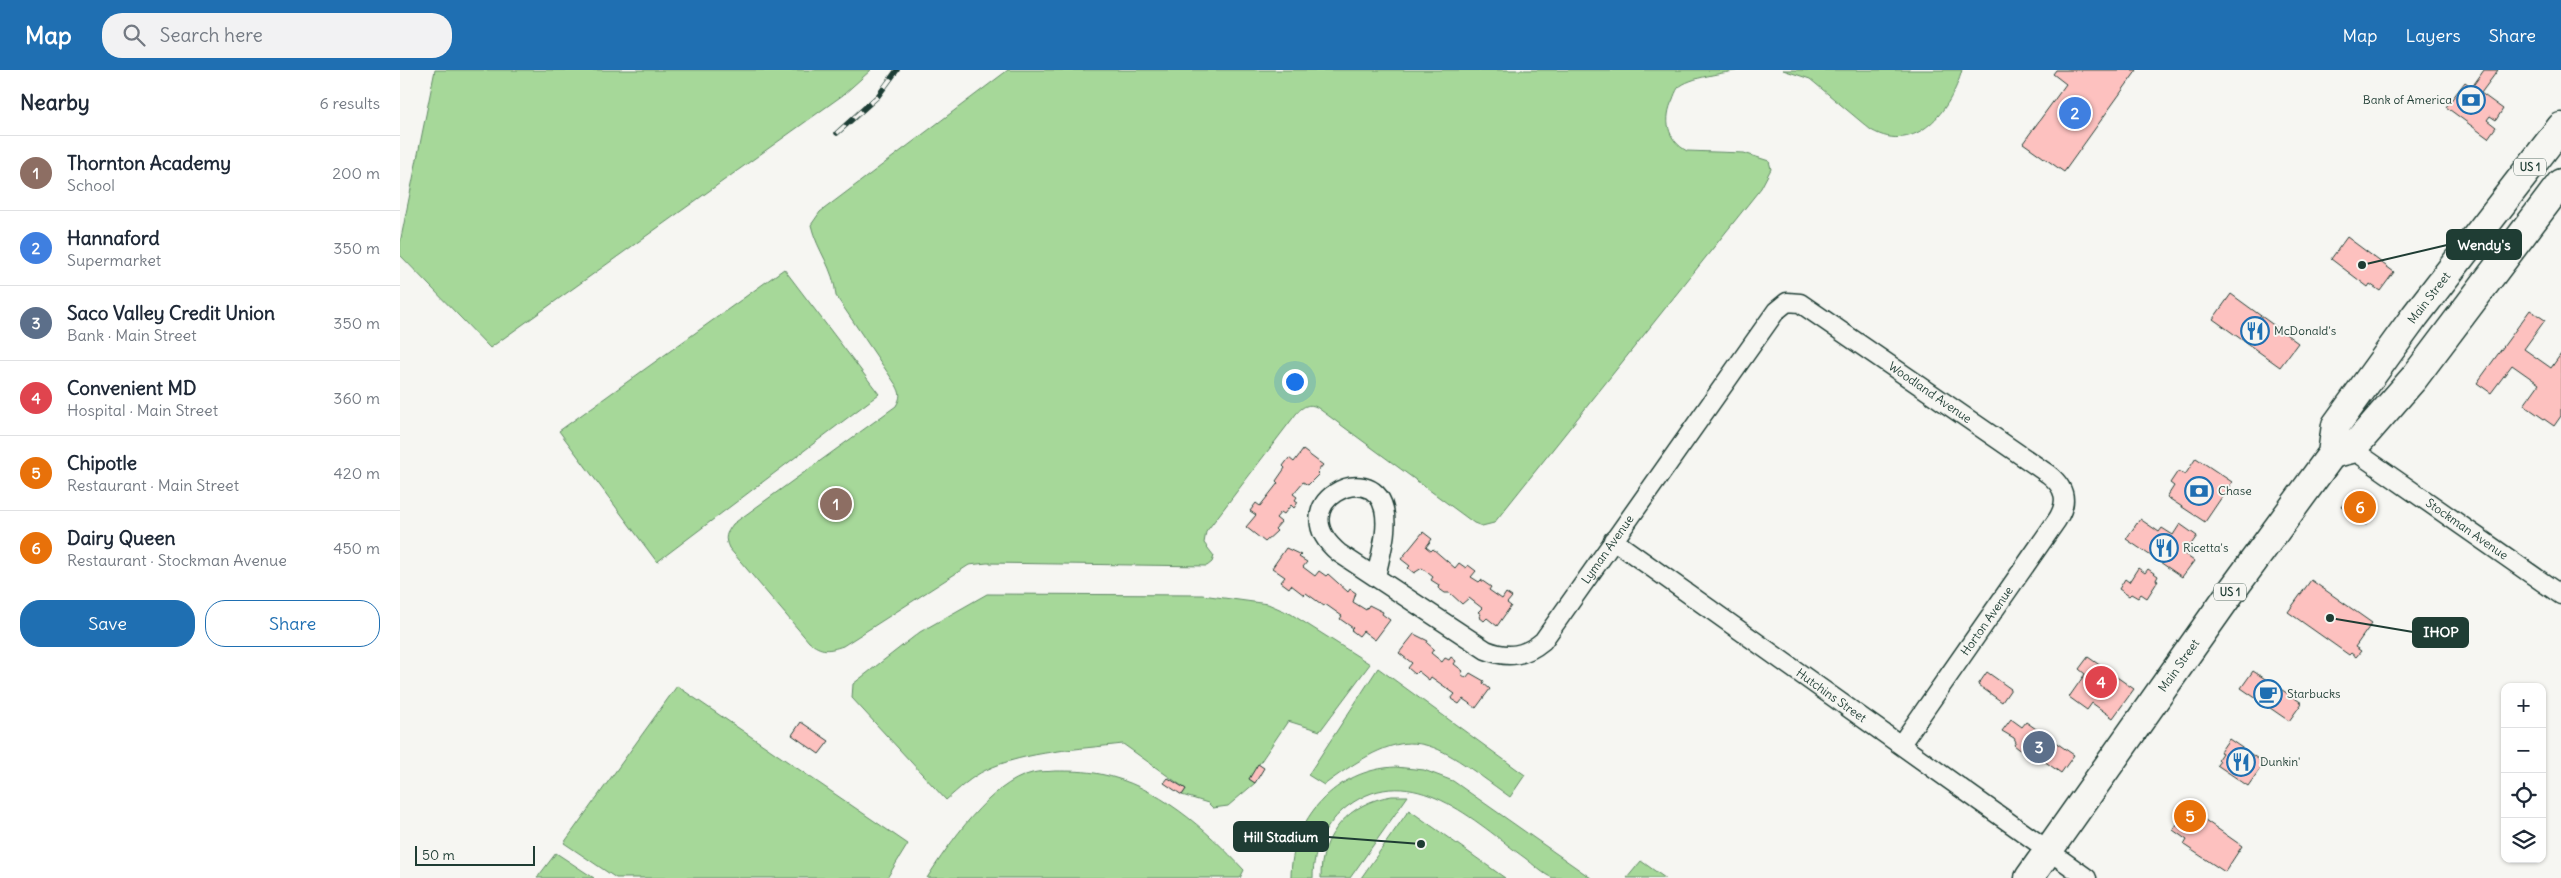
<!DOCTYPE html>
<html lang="en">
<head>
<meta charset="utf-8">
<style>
  :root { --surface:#fff; --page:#f2f2f3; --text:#1f2937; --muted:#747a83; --line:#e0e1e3; --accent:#1f6fb2 }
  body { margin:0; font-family:Delius,sans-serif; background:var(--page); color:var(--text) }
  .controls { position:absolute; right:15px; bottom:15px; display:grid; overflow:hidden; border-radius:10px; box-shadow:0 1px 4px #0004 }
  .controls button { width:45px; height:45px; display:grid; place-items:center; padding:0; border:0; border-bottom:1px solid var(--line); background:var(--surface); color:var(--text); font:25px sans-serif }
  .scale { position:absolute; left:15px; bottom:12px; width:120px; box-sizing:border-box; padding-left:5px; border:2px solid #1f3d34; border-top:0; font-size:14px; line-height:18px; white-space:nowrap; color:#1f3d34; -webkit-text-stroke:4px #f6f6f2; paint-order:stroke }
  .you { position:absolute; left:894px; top:311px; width:18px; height:18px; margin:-12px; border:4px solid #fff; border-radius:50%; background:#1a73e8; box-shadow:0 0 0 8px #1a73e833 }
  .badge { display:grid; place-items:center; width:32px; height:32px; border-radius:50%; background:var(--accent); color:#fff; font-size:16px; font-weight:700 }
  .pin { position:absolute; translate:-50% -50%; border:2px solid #fff; box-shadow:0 1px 5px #0006 }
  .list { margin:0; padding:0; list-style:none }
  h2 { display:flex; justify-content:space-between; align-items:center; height:65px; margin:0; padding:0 20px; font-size:21px }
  h2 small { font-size:16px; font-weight:400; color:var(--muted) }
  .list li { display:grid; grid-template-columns:32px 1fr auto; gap:15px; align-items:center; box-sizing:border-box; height:75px; padding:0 20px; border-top:1px solid var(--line) }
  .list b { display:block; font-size:19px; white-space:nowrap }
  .list p { margin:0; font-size:16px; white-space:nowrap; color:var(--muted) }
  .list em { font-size:16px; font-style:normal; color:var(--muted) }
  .actions { display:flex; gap:10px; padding:15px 20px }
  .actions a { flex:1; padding:11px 0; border:1px solid var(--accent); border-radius:20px; text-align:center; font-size:18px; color:var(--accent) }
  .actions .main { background:var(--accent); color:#fff }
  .icon { flex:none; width:28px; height:28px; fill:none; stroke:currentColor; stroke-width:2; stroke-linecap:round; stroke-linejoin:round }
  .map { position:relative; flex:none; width:2161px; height:808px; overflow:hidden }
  header { display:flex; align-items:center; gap:30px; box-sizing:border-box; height:70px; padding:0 25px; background:var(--accent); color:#fff }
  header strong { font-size:24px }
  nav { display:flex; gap:28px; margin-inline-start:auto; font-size:18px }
  .search { width:350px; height:45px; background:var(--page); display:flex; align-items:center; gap:12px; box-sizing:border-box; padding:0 18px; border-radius:20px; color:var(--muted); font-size:19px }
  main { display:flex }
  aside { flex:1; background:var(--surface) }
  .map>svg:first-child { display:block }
  .green { fill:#a6d899; stroke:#628a66 }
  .building { fill:#fdc1bf; stroke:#1f3d34 }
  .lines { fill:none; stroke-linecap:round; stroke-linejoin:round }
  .street-casing { stroke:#1f3d34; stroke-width:21 }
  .primary-casing { stroke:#1f3d34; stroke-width:31 }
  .street { stroke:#f6f6f2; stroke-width:18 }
  .primary { stroke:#f6f6f2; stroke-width:28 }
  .rail-casing { stroke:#1f3d34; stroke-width:5.5 }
  .rail { stroke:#f6f6f2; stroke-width:4; stroke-dasharray:11; stroke-linecap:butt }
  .labels { text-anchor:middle; stroke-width:4; stroke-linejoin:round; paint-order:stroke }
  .shield { fill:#f6f6f2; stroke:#60746d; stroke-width:1 }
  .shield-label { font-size:11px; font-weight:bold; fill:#1f3d34 }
  .poi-label { font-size:12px; fill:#1f3d34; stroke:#f6f6f2; text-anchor:start }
  .street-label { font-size:12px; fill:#1f3d34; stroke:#f6f6f2 }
  .leader { fill:none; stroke:#1f3d34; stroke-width:2 }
  .callout-dot { fill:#1f3d34; stroke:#f6f6f2; stroke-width:2 }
  .callout { fill:#1f3d34; stroke:#1f3d34; stroke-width:2 }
  .callout-label { font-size:14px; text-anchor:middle; font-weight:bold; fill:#fff }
</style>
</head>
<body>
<header>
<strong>Map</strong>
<div class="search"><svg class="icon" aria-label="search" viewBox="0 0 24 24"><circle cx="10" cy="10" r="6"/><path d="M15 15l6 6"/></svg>Search here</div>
<nav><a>Map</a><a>Layers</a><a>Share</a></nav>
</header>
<main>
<aside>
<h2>Nearby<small>6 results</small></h2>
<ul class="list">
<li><span class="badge" style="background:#8d6e63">1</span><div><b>Thornton Academy</b><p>School</p></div><em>200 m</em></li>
<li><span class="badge" style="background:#3f7fe0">2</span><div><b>Hannaford</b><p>Supermarket</p></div><em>350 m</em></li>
<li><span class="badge" style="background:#5c6f8a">3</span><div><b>Saco Valley Credit Union</b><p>Bank · Main Street</p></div><em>350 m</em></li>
<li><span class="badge" style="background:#e0444e">4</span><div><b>Convenient MD</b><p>Hospital · Main Street</p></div><em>360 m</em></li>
<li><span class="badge" style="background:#e8710a">5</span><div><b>Chipotle</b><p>Restaurant · Main Street</p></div><em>420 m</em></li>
<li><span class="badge" style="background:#e8710a">6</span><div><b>Dairy Queen</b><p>Restaurant · Stockman Avenue</p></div><em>450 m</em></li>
</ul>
<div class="actions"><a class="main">Save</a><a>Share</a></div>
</aside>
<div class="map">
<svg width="2161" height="808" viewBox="0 0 2161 808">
  <rect width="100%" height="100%" fill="#f6f6f2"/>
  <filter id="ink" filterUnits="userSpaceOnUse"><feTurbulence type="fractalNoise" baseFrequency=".02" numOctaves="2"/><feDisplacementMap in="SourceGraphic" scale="10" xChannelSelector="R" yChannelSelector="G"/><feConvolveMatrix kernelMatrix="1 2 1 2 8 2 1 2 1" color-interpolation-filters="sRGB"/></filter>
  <g filter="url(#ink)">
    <!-- green -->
    <path class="green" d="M35 0H471L443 25 90 278 0 185V173Z
      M608 0H1340C1325 3 1289 7 1278 18 1276 21 1274 26 1273 29 1263 49 1267 70 1287 81L1344 83 1369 91 1371 99 1361 118 1094 453 1082 456 1074 453 918 338C909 332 902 337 896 344L806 462 804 473 814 486 812 492 807 496 587 493 569 495 443 576C428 581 422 582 409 572L329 478C324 467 326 464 333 454L496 336C501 327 501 324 496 315L436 226C434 198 417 181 411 155L420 142Z
      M1383 0H1562C1551 40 1516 86 1471 60L1410 9Z
      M384 199 479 324 257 492 159 361Z
      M587 524 802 525 868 534 891 544 970 594 920 661 888 651 849 709 855 713 828 736 813 738 808 733 782 725 786 719 723 674C680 679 626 681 586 700 571 707 559 719 546 730L452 628 453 614 520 562Z
      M978 598 1125 705 1110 727C1027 667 1013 649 924 715L908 705Z
      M277 616 508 774 487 808H216L164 773Z
      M996 697 1024 700 1053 711 1191 808C1180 808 1163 808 1153 808 1144 805 1133 794 1125 788 1075 752 1012 688 948 736 925 753 913 780 913 808H891C891 749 936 699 996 697Z
      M655 701C670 701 686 701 700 704 757 715 806 759 844 800L840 808H527C549 774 590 713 632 703 639 701 647 702 655 701Z
      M992 726H1008L950 808H921C920 765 950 732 992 726Z
      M1009 740 1105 808H961Z
      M156 783 194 808H137Z
      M1241 791 1265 808H1227Z"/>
    <!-- building -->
    <path class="building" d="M1656 0H1737L1664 102 1623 73 1666 14 1653 4Z
      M2084 0H2098L2081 23 2103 39 2096 50 2090 46 2087 50 2096 57 2088 68 2046 37 2065 12 2072 17Z
      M1947 167 1994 202 1980 221 1970 214 1968 217 1931 189Z
      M1831 224 1898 273 1880 297 1813 249Z
      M2130 240 2145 250 2124 279 2151 298 2161 284V346L2154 356 2124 335 2139 314 2112 295 2091 323 2077 313Z
      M903 380 923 395 917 402 919 404 908 415 903 412 893 424 897 427 895 430 898 432 894 438 891 435 884 444 881 442 876 448 881 452 875 459 877 461 865 472 846 457 856 445 850 441 856 433 860 436 878 413 876 411 885 398 883 396 889 388 894 392Z
      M1796 388 1832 412 1805 452 1767 427 1774 416 1770 413 1778 401 1785 405Z
      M1954 420 1978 438 1966 455 1941 437Z
      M1740 449 1759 462 1762 458 1773 465 1780 454 1797 466 1784 484 1794 491 1782 507 1726 469Z
      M1023 462 1032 469 1026 477 1031 481 1033 479 1055 498 1059 493 1066 498 1068 495 1076 501 1071 507 1079 512 1081 510 1091 517 1089 520 1102 529 1106 523 1112 527 1107 533 1111 536 1097 556 1087 548 1084 551 1079 547 1081 544 1078 542 1082 538 1069 528 1062 534 1050 523H1045L1038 518 1039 515 1031 510 1033 507 1022 498 1014 503 1008 498 1010 496 1001 489Z
      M886 478 901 485 899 487 907 492 903 497 915 506 919 501 926 506 928 504 948 522 950 519 956 523 953 532 966 540 969 535 983 542 982 544 990 550 975 570 963 561 959 566 951 560 953 558 940 549 942 546 925 534 924 536 906 523 904 525 891 515 889 518 881 512 885 507 872 498Z
      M1738 498 1745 503 1748 499 1758 506 1756 510 1758 511 1747 528 1741 524 1738 528 1731 524 1729 526 1719 519 1725 509 1729 512Z
      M1911 510 1972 553 1955 577 1961 581 1956 587 1951 583 1949 585 1888 542Z
      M1014 564 1028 571 1027 573 1034 579 1031 583 1042 592 1045 588 1049 590 1051 587 1056 591 1054 594 1063 601 1061 604 1066 608 1070 603 1084 611 1083 613 1090 619 1076 638 1063 629 1059 634 1051 629 1055 624 1031 607 1029 610 1018 601 1015 604 1008 598 1012 593 999 583Z
      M1688 587 1734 619 1713 648 1692 633 1687 640 1669 627 1685 604 1679 599Z
      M1853 601 1902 633 1889 651 1841 618Z
      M1587 602 1611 619 1602 632 1578 615Z
      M1611 649 1622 657 1626 652 1674 685 1661 703 1627 679 1624 683 1614 675 1616 672 1614 668 1602 661Z
      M401 652 429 671 419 684 392 665Z
      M1829 669 1864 693 1848 716 1817 695 1820 691 1818 689 1822 683 1820 682Z
      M858 694 864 698 855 713 849 709Z
      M768 708 786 719 782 725 764 713Z
      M1788 738 1842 776 1825 802 1784 775 1787 770 1773 760Z"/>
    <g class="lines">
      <defs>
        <g id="street">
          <path id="s1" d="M1952 379 2161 525"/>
          <path id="s2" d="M1213 470 1687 808"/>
          <path id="s3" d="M976 507C980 486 989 460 984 439 972 387 880 434 939 483L1086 580C1108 589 1125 586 1143 571L1376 241 1387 232 1400 233 1648 404C1665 417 1669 431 1657 450L1501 674"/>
        </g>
        <g id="primary">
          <path d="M1932 384 1952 379 2014 308 2161 113"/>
          <path id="s4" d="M1629 808 1828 526 1932 384 1936 355 2015 246 2161 57"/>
        </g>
      </defs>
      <!-- street casing -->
      <use href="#street" class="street-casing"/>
      <!-- primary casing -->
      <use href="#primary" class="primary-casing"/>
      <!-- street -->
      <use href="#street" class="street"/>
      <!-- primary -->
      <use href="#primary" class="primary"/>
      <defs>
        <path id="rail" d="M437 63 478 26 497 0"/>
      </defs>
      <!-- rail casing -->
      <use href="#rail" class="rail-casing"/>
      <!-- rail -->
      <use href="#rail" class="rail"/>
    </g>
  </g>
  <!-- icons -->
  <defs>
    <symbol id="bank-ring" viewBox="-11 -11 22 22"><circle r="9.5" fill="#f6f6f2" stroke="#1f6fb2" stroke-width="1.5"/><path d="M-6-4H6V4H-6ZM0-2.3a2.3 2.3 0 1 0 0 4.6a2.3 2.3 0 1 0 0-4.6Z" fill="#1f6fb2"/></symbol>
    <symbol id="restaurant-ring" viewBox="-11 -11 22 22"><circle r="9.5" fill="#f6f6f2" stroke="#1f6fb2" stroke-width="1.5"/><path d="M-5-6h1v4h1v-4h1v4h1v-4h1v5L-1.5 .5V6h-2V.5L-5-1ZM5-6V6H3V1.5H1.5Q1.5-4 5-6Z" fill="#1f6fb2"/></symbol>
    <symbol id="cafe-ring" viewBox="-11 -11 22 22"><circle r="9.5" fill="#f6f6f2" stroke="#1f6fb2" stroke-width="1.5"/><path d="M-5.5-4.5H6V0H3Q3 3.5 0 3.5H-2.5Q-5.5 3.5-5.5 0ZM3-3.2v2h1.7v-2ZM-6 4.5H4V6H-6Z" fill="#1f6fb2"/></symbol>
  </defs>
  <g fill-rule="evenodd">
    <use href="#bank-ring" x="2055" y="14" width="32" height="32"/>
    <use href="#restaurant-ring" x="1839" y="245" width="32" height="32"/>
    <use href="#bank-ring" x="1783" y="405" width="32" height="32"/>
    <use href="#restaurant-ring" x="1748" y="462" width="32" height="32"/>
    <use href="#cafe-ring" x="1852" y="608" width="32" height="32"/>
    <use href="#restaurant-ring" x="1825" y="676" width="32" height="32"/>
  </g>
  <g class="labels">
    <!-- shield labels -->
    <g class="shield">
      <rect x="2114" y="88.5" width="32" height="17" rx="4"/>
      <rect x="1814" y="513.5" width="32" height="17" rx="4"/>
    </g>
    <g class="shield-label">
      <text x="2130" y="101">US 1</text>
      <text x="1830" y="526">US 1</text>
    </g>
    <!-- poi labels -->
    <g class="poi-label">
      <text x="2052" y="34" text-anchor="end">Bank of America</text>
      <text x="1874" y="265">McDonald's</text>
      <text x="1818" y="425">Chase</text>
      <text x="1783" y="482">Ricetta's</text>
      <text x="1887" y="628">Starbucks</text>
      <text x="1860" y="696">Dunkin'</text>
    </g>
    <!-- street labels -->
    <g class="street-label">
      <text dy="4" stroke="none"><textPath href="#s4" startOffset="708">Main Street</textPath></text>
      <text dy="4" stroke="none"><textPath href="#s3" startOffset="1029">Woodland Avenue</textPath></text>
      <text dy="4" stroke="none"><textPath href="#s1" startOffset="140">Stockman Avenue</textPath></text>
      <text dy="4" stroke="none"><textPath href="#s3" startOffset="552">Lyman Avenue</textPath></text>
      <text transform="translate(1587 551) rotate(-55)" y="4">Horton Avenue</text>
      <text dy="4" stroke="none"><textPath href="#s4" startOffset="260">Main Street</textPath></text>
      <text dy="4" stroke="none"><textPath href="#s2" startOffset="268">Hutchins Street</textPath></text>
    </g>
  </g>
  <!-- callouts -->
  <path class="leader" d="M1962 195L2047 175M1930 548L2013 562M1021 774L928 767"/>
  <g class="callout-dot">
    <circle cx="1962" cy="195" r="5"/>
    <circle cx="1930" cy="548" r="5"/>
    <circle cx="1021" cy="774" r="5"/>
  </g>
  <g class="callout">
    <rect x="2047" y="160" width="74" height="29" rx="5"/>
    <rect x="2013" y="548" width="55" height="29" rx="5"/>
    <rect x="834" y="752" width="94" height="29" rx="5"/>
  </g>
  <g class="callout-label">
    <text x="2084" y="180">Wendy's</text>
    <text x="2041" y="567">IHOP</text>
    <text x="881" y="772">Hill Stadium</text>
  </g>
</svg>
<div class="controls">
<button>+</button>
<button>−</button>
<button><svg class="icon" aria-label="locate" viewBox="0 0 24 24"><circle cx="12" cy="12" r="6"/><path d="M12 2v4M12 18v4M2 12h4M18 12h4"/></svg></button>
<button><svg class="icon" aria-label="layers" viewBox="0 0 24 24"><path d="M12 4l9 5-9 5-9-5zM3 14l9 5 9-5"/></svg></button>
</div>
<div class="scale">50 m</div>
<div class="you"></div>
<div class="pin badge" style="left:436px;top:434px;background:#8d6e63">1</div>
<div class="pin badge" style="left:1675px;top:43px;background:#3f7fe0">2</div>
<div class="pin badge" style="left:1639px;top:677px;background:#5c6f8a">3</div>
<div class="pin badge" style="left:1701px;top:612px;background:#e0444e">4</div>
<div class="pin badge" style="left:1790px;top:746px;background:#e8710a">5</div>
<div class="pin badge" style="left:1960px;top:437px;background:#e8710a">6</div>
</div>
</main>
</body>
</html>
